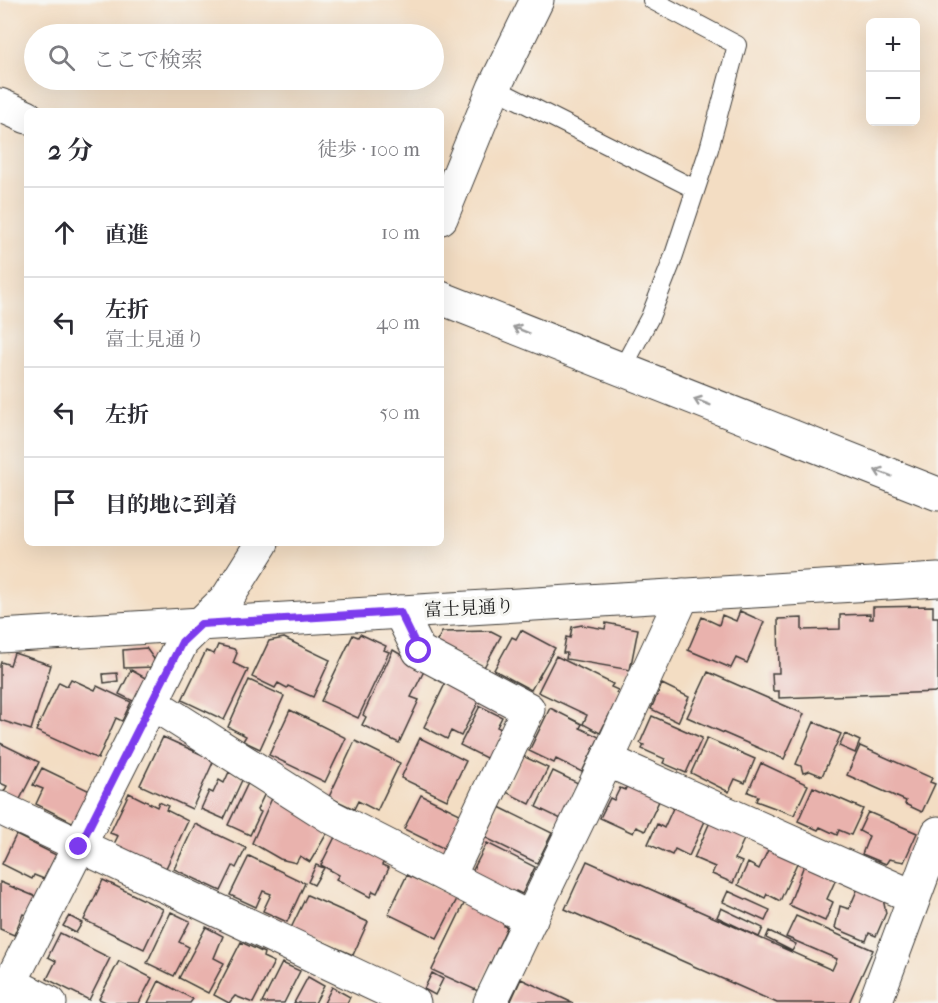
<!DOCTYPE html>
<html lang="ja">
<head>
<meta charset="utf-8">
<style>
  :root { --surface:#fff; --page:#f7f7f7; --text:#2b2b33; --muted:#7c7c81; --line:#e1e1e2 }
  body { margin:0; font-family:"IM FELL French Canon","Noto Serif JP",serif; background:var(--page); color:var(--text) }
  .controls { position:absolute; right:18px; top:18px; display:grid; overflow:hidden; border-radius:9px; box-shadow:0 6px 24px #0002 }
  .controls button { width:54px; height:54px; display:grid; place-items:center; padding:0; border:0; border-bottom:2px solid var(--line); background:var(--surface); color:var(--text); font:30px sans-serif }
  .stop { position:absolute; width:18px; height:18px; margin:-14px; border:4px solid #7c3aed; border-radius:50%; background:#fff }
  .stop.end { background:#7c3aed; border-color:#fff; box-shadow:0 2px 6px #0008 }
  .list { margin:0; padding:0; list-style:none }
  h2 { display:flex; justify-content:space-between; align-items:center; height:78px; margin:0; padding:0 24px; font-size:26px }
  h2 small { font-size:20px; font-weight:400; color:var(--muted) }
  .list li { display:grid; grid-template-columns:39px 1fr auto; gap:18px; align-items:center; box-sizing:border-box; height:90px; padding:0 24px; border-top:2px solid var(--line) }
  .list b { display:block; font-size:22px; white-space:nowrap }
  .list p { margin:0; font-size:20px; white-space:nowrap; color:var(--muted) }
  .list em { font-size:20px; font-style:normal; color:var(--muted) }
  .icon { flex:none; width:33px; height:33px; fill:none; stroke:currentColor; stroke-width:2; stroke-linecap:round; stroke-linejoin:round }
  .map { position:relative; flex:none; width:938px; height:1003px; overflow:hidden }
  .search { position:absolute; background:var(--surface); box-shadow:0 6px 24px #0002; left:24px; top:24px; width:420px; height:66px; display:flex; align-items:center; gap:15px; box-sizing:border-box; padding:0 21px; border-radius:33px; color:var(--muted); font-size:22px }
  .panel { position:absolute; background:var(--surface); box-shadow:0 6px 24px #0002; left:24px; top:108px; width:420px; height:438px; border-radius:9px }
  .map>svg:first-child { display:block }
  .building { fill:#e9b2ad }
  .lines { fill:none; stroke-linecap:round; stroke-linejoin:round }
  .service-casing { stroke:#3c3935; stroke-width:20 }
  .minor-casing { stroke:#3c3935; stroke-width:35 }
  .tertiary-casing { stroke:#3c3935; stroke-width:35 }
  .service { stroke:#fff; stroke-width:18 }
  .minor { stroke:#fff; stroke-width:33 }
  .tertiary { stroke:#fff; stroke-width:33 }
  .oneway { stroke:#999 }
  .route { stroke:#7c3aed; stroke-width:8 }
  .labels { text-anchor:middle; stroke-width:6; stroke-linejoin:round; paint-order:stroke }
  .street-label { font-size:18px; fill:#1c1c1c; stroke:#f6f6f2 }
</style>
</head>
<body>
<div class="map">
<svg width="938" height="1003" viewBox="0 0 938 1003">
  <rect width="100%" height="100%" fill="#f6f6f2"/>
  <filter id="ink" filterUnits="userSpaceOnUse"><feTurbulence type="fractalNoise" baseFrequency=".0167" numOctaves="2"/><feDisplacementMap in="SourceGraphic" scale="12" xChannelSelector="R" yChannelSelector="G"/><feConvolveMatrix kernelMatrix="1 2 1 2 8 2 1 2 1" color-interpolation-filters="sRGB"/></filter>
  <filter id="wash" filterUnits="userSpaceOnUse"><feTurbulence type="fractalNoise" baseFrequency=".008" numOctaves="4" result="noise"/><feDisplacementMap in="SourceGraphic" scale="24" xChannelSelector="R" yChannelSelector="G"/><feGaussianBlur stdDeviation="1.35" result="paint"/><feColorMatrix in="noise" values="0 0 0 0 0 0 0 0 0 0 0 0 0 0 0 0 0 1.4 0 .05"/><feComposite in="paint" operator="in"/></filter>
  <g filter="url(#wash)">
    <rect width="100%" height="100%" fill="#f3ddc3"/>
    <g id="blocks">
      <!-- building -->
      <path class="building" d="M933 606V617H938V692L779 698V691H773L772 673H779L778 619 802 618V630L840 629V615L870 614V619H873V607Z
        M740 611 764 622 747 663 736 658 731 668 688 650 702 617 719 625 722 615 736 621Z
        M606 623 638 629 630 670 566 659 567 653H563L566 637 570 638 572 627 582 625 605 629Z
        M521 630 555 648 531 690 494 670 512 637 516 639Z
        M491 631 501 636 483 669 436 643 442 632Z
        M360 634 386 646 384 650 389 652 358 718 321 701 353 635 358 637Z
        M284 638 330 660 313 697 288 686 287 688 278 683 275 688 252 677 269 641Z
        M218 645 234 649 237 653 233 663 248 670 224 720 182 700 206 651 214 654Z
        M146 648 154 659V667L124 668 123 650Z
        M393 650 425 669 411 697 419 700 399 743 362 725 366 717 363 715Z
        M14 653 51 665 31 730 0 720V665L1 662 10 665Z
        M556 656 613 684 611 687 618 690 616 693 619 695 600 733 583 724 587 715 538 692Z
        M131 670 149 680 137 703 119 694Z
        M708 672 804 714 784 759 687 717Z
        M117 673 118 681 104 683 103 674Z
        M71 679 95 690 97 686 131 702 122 721 116 718 98 759 36 731 59 682 67 686Z
        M249 680 284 696 260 749 243 741 246 736 228 727Z
        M447 680 480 699 461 736 451 731 447 739 424 727Z
        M662 684 689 697 678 722 651 709Z
        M480 706 502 717 497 727 505 731 490 760 460 745Z
        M550 708 582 724 580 728 599 737 582 772 556 759 554 763 529 751Z
        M290 710 346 738 325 782 269 755Z
        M652 716 702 738 686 773 663 763 665 759 642 749 644 745 640 743Z
        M814 722 841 734 822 776 810 771 803 773 801 766 796 764Z
        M845 734 860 741 855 753 839 746Z
        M163 737 214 760 192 809 140 785Z
        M420 738 466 761 447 800 401 778Z
        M707 738 755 759 745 783 735 779 729 792 691 773Z
        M355 741 400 763 377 811 358 801 354 809 329 797Z
        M0 743 39 762 17 805 1 797 7 786 0 783Z
        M860 746 932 778 930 782 935 784 922 812 905 804 906 801 847 775Z
        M523 756 548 768 530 804 506 792Z
        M761 763 808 785 794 815 756 801 758 796 748 792Z
        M42 768 92 792 76 824 36 804 43 789 33 785Z
        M553 771 578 783 561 819 536 807Z
        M229 772 243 778 224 819 201 809 209 791 213 793 219 780 224 783Z
        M249 781 267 789 257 810 261 812 250 835 228 825Z
        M627 786 659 801 645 831 636 827 633 833 600 818 610 798 614 800 620 788 625 790Z
        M813 787 863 809 851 835 839 830 837 835 820 827 818 830 798 821Z
        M129 793 157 807 159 802 168 806 166 810 188 821 166 868 114 844 118 836 110 833Z
        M421 795 464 816 447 850 404 829Z
        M273 796 329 830 310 862 300 856 296 863 280 859 252 843Z
        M674 806 705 821 689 856 675 849 672 855 648 844 657 824 664 828Z
        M499 807 552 833 537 863 484 837Z
        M868 812 917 833 904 862 889 859 886 864 862 854 869 836 859 831Z
        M710 822 745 837 735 859 742 862 733 883 712 874 715 867 694 858Z
        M195 824 246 848 236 868 233 866 221 891 174 869Z
        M16 835 56 855 44 879 34 875 32 879 2 864Z
        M336 835 386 859 382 865 389 868 377 893 373 891 370 897 336 879 339 875 321 865Z
        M487 843 535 867 522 894 516 891 513 896 472 872Z
        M769 848 798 861 780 901 767 894 765 898 738 885 748 863 759 869Z
        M249 856 305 883 287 922 263 911 271 894 263 891 256 907 230 895Z
        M587 861 832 970 837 959 786 937 796 916 873 950 849 1003H777L565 909Z
        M316 865 324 868 314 885 308 882Z
        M804 865 836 879 827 899 833 902 825 921 789 905Z
        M407 875 457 899 437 938 388 914Z
        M103 880 163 909 144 949 84 920Z
        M0 882 39 898 30 917 23 914 14 935 0 929Z
        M858 888 883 899 886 913 876 936 869 933 866 941 835 928 840 906 849 909Z
        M728 891 770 910 765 921 723 902Z
        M307 895 368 922 353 955 291 928Z
        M465 902 505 923 504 926 507 927 478 991 432 970Z
        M721 908 763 928 759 937 717 917Z
        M171 912 190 921 179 942 189 947 174 976 147 963Z
        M69 916 82 923 76 933 63 926Z
        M206 927 223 936 214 958 224 963 208 993 179 978Z
        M769 931 796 944 792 951 766 938Z
        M60 933 110 958 89 1000 47 979 56 961 48 957Z
        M241 942 264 953 263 957 274 962 253 1003 235 996 229 1003 214 995Z
        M119 961 152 978 139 1003H108L99 999Z
        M282 963 300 971 284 1003H262Z
        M432 973 443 979 435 995 424 989Z
        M308 977 324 986 315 1003H294Z
        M521 979 573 1003H510Z
        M159 981 193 999 190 1003H148Z
        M332 987 350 997 347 1003H324Z"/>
    </g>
  </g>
  <g filter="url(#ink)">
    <use href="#blocks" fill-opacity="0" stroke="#3c3935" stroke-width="1.5"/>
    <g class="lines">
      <defs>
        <path id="service" d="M494 88 695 189
          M621 371 650 317 672 261 709 149 737 45 652 0"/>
        <path id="minor" d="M0 105 27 117
          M441 218 494 88 537 0
          M441 298 938 494
          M400 612 419 651 528 709 449 876
          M152 703 331 817 531 919
          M607 760 914 897
          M0 808 414 1003
          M10 983 50 1003
          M0 1003 182 642 228 597 262 543
          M490 1003 607 760 683 595
          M875 1003 938 833"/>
        <path id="tertiary" d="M0 636 938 580"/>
      </defs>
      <!-- service casing -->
      <use href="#service" class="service-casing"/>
      <!-- minor casing -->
      <use href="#minor" class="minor-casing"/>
      <!-- tertiary casing -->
      <use href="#tertiary" class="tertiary-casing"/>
      <!-- service -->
      <use href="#service" class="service"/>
      <!-- minor -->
      <use href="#minor" class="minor"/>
      <!-- tertiary -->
      <use href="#tertiary" class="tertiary"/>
    </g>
    <!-- one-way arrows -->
    <defs><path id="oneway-shaft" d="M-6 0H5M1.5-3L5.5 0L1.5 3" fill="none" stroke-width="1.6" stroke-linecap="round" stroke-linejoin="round" transform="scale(1.5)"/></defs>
    <g class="oneway">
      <use href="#oneway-shaft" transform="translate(521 330) rotate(-158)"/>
      <use href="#oneway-shaft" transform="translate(702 402) rotate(-159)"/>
      <use href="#oneway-shaft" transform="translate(883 473) rotate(-159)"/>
    </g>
  </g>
  <g class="lines" filter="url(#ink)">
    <!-- route -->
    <path class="route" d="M79 847 182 642 201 624 400 612 419 651"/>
  </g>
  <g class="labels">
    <!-- street labels -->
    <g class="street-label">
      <text transform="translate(469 608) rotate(-3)" y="6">富士見通り</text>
    </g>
  </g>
</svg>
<div class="controls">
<button>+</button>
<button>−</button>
</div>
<div class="stop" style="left:419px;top:651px"></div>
<div class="stop end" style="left:79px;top:847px"></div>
<div class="search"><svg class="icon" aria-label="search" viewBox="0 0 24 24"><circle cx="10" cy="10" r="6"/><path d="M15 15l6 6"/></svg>ここで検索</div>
<section class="panel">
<h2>2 分<small>徒歩 · 100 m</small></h2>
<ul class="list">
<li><svg class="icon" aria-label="ahead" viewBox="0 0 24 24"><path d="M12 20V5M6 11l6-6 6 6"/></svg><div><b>直進</b></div><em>10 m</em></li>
<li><svg class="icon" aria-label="left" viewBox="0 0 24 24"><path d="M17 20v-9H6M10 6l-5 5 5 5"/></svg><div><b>左折</b><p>富士見通り</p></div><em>40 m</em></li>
<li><svg class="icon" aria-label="left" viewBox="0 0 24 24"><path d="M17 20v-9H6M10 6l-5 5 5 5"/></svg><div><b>左折</b></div><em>50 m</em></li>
<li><svg class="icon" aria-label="arrive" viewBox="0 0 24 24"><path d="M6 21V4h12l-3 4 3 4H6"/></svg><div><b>目的地に到着</b></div></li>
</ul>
</section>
</div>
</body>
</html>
